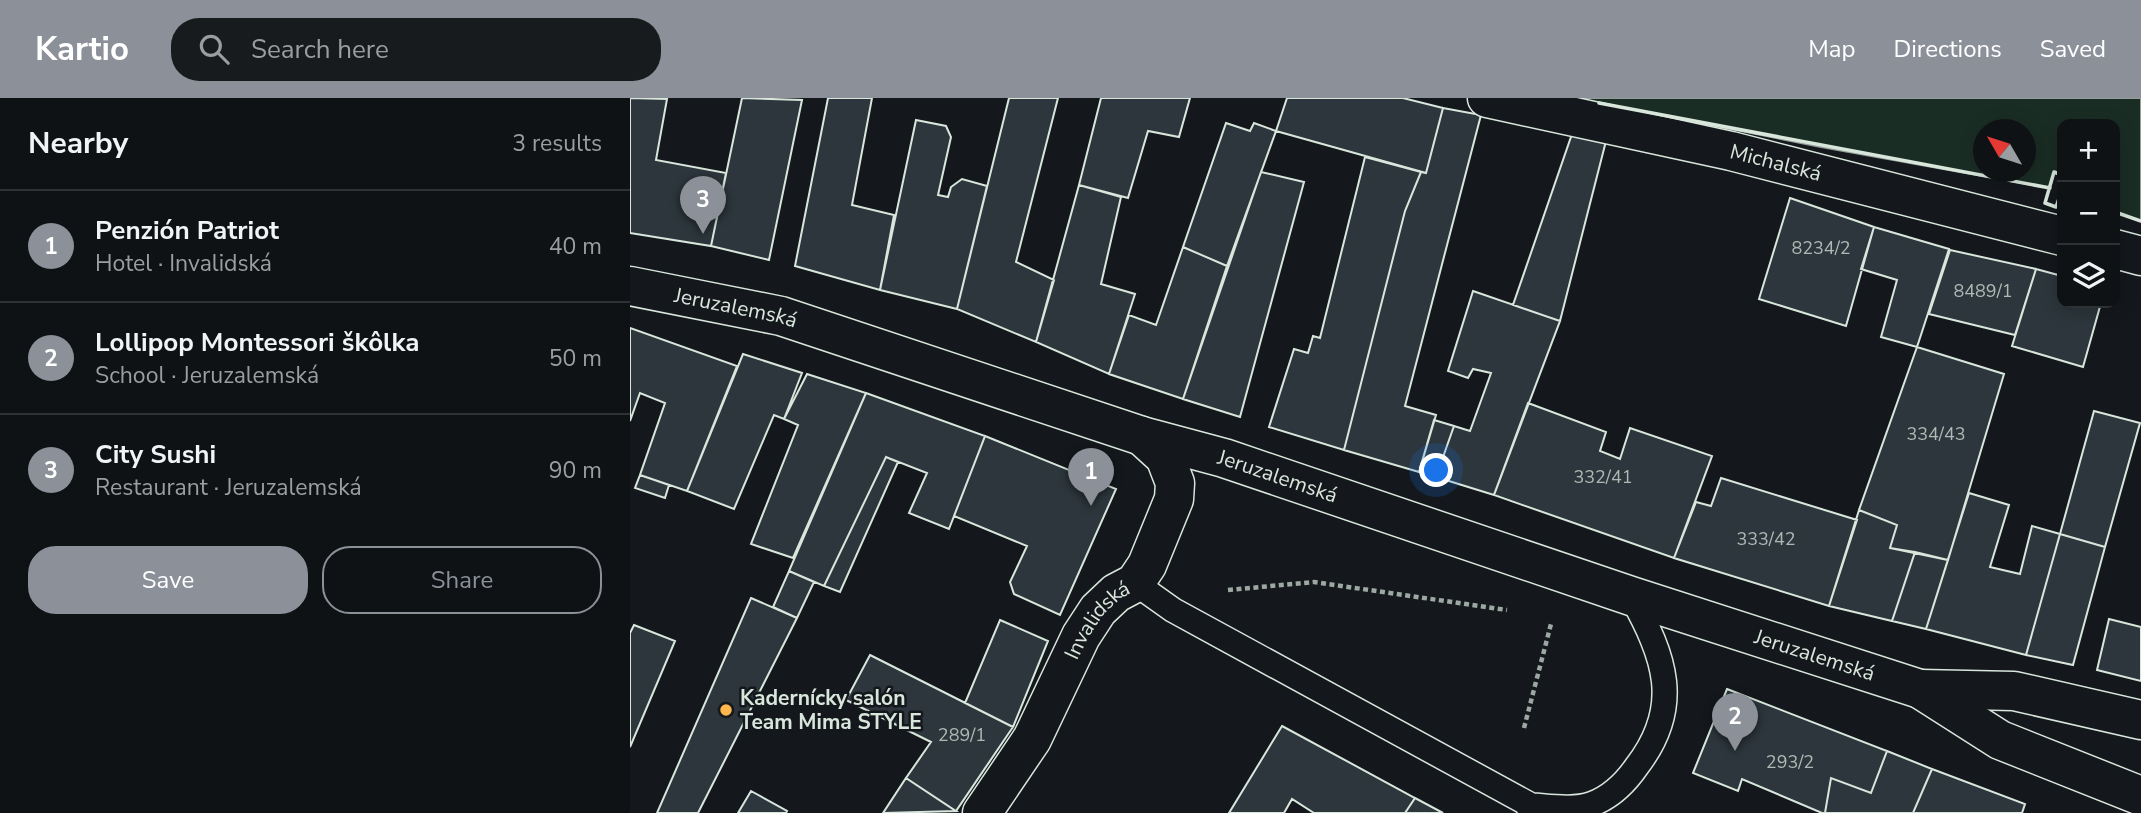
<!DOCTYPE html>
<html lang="en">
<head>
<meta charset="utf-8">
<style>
  :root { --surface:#0f1215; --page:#181b1e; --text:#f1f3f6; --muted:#9b9ea0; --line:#2f3234; --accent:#8c9099 }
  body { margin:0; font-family:"Nunito Sans",sans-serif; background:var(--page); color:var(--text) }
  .controls { position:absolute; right:21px; top:21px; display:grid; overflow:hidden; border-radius:14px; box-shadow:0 4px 18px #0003 }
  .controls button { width:63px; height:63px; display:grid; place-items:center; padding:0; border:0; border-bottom:2px solid var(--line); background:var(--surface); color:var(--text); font:35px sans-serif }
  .compass { position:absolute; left:1343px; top:21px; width:63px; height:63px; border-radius:50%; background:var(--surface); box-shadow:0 4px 18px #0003; rotate:309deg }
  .you { position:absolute; left:807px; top:373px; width:24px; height:24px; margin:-18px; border:5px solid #fff; border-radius:50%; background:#1a73e8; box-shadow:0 0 0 10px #1a73e833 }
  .badge { display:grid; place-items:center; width:46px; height:46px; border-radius:50%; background:var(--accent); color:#fff; font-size:23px; font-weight:700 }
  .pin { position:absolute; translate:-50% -58px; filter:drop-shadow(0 2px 4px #0008) }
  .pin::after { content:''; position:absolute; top:37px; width:24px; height:21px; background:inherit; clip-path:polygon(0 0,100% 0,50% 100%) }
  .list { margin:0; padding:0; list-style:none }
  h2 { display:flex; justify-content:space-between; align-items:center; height:91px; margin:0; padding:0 28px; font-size:30px }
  h2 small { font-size:23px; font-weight:400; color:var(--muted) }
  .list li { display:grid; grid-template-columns:46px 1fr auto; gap:21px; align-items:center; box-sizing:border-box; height:112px; padding:0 28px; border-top:2px solid var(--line) }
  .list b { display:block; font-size:26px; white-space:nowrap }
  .list p { margin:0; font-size:23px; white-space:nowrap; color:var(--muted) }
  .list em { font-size:23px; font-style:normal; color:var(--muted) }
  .actions { display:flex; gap:14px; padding:21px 28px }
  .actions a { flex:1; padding:16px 0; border:2px solid var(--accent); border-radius:28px; text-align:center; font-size:24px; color:var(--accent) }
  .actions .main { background:var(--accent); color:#fff }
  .icon { flex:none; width:38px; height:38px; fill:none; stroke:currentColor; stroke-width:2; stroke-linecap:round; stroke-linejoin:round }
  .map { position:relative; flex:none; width:1511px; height:715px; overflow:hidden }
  header { display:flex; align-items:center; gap:42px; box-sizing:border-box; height:98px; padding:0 35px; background:var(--accent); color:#fff }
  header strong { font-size:33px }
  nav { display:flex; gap:38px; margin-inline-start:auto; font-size:24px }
  .search { width:490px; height:63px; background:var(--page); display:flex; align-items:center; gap:18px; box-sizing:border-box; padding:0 24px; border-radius:28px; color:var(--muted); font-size:26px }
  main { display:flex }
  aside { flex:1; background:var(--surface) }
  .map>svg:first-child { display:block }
  .green { fill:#1a2d24; stroke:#939e99; stroke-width:2; fill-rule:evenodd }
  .building { fill:#2c363c; stroke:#d8e6dc; stroke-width:2 }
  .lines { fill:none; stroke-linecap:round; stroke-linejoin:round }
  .lane-casing { stroke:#d8e6dc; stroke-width:27 }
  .street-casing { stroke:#d8e6dc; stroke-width:41 }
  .path { stroke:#9da8a2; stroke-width:4.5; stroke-dasharray:5 3.5; stroke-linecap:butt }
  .lane { stroke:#14181c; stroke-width:24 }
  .street { stroke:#14181c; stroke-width:38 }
  .wall { stroke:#d8e6dc; stroke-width:3.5 }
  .poi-dot { fill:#ffb74d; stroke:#14181c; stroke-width:2.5 }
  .labels { text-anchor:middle; stroke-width:5; stroke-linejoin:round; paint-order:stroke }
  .number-label { font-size:18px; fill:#adbab4 }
  .street-label { font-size:21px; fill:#d8e6dc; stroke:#14181c }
  .poi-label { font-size:21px; font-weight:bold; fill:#d8e6dc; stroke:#14181c; text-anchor:start }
</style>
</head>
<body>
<header>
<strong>Kartio</strong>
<div class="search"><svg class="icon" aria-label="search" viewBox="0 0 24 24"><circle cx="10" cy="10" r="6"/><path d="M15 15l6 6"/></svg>Search here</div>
<nav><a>Map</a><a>Directions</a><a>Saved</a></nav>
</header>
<main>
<aside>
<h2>Nearby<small>3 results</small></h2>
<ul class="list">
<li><span class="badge">1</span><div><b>Penzión Patriot</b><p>Hotel · Invalidská</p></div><em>40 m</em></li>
<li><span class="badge">2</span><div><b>Lollipop Montessori škôlka</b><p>School · Jeruzalemská</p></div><em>50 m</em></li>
<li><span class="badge">3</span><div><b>City Sushi</b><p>Restaurant · Jeruzalemská</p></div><em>90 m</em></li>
</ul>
<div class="actions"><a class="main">Save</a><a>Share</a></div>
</aside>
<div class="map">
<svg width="1511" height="715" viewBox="0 0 1511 715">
  <rect width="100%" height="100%" fill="#14181c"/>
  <!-- green -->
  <path class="green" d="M945 0H1511V123L1485 114V26H1432V77L1424 74 1420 90 1191 49ZM1353 32H1395V74H1353Z"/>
  <!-- building -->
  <path class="building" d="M0 0 37 1 26 62 96 75 81 148 0 135Z
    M112 0 172 2 139 162 81 148Z
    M198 0H242L222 107 264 117 250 192 165 168Z
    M379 0H428L386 164 424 182 406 244 327 211Z
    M471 0H560L549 39 518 33 498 100 449 87Z
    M657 0H773L813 10 796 75 646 33Z
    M813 10 851 17 775 308 806 317 789 374 714 352 775 113 791 74 796 75Z
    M286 22 316 28 321 39 308 97 318 99 321 89 332 81 357 88 327 211 250 192Z
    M596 25 620 33 624 25 646 33 597 168 553 149Z
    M942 36 976 43 930 223 883 207Z
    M735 59 791 74 775 113 714 352 639 329 664 251 678 255 683 238 690 240Z
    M631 74 674 84 610 319 553 301Z
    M449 87 491 99 471 186 505 196 479 276 406 244Z
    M1160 100 1244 129 1216 228 1129 201Z
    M1244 129 1319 151 1287 249 1251 239 1267 182 1231 171Z
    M553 149 597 168 553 301 479 276 499 217 526 227Z
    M1320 152 1406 171 1385 237 1299 216Z
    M1406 171 1432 178V205H1471L1453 269 1382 248Z
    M843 193 930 223 864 397 806 379 824 328 840 333 861 275 843 271 838 280 818 273Z
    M0 230 107 268 57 393 10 377 35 305 10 295 0 323Z
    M1287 249 1374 276 1318 462 1260 450 1267 427 1229 412Z
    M113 256 172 275 154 321 144 317 104 411 57 393Z
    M177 276 236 295 163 460 121 446 168 327 154 321Z
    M236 295 355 338 319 431 279 415 297 375 256 359 194 488 159 473Z
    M898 305 976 334 970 353 990 361 1000 330 1082 358 1044 460 864 397Z
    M1464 313 1510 325 1475 449 1430 436Z
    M804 322 824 328 806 379 789 374Z
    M355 338 486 391 430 517 384 496 380 484 397 448 324 418Z
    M256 359 268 364 210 494 194 488Z
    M10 377 39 387 35 400 5 390Z
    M1091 380 1227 422 1199 508 1044 460 1066 404 1081 408Z
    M1339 395 1379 407 1360 469 1390 476 1402 428 1430 436 1396 557 1296 531Z
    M1229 412 1267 427 1260 450 1285 454 1262 523 1199 508Z
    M1430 436 1475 449 1443 567 1396 557Z
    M1285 454 1318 462 1296 531 1262 523Z
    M159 473 184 484 167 520 143 509Z
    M121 500 167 520 68 715H27Z
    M1479 521 1511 529V583L1467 572Z
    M370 522 418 543 383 629 335 605Z
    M4 527 45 543 0 649V535Z
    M240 557 383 629 326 713 276 680 301 644 216 602Z
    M1097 591 1257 653 1241 695 1201 680 1195 715H1192L1112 681 1108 693 1063 675Z
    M652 628 785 700 775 715H684L662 701 654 715H599Z
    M1257 653 1302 671 1283 715H1195L1201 680 1241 695Z
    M1302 671 1395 706 1392 715H1283Z
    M276 680 326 713 253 715Z
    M121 693 157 713 156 715H108Z
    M785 700 813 715H775Z"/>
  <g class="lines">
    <defs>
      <path id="lane" d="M505 485 543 512 915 715
        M897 707C917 708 943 713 962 706 981 699 996 684 1007 668 1053 608 1035 559 1001 498"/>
      <g id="street">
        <path id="s1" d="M857 0 1101 53 1432 138"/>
        <path d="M1485 151 1511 158"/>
        <path id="s2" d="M0 188 151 218 512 338 594 360 1001 498 1290 591 1370 642 1511 698"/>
        <path d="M1290 591 1384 593 1511 622"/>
        <path id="s3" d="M352 715 402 641 451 538 468 512 486 495 505 485 517 467 544 401 545 385 535 359 512 338"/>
      </g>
    </defs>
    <!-- lane casing -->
    <use href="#lane" class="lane-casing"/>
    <!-- street casing -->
    <use href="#street" class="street-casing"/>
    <!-- path -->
    <path class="path" d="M598 492 684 484 877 512
      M894 630 921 526"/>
    <!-- lane -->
    <use href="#lane" class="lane"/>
    <!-- street -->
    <use href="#street" class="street"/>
    <!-- wall -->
    <path class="wall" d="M969 5 1420 90
      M1432 77 1424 74 1415 105 1426 109 1432 92
      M1485 93V97
      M1485 114 1511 123"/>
  </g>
  <!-- markers -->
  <circle class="poi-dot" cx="96" cy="612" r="7"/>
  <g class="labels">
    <!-- number labels -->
    <g class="number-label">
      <text x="1191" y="156">8234/2</text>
      <text x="1353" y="199">8489/1</text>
      <text x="1306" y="342">334/43</text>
      <text x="973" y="385">332/41</text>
      <text x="1136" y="447">333/42</text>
      <text x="332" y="643">289/1</text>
      <text x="1160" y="670">293/2</text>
    </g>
    <!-- street labels -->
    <g class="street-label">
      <text dy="7" stroke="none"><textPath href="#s1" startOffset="296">Michalská</textPath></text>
      <text dy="7" stroke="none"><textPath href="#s2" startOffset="108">Jeruzalemská</textPath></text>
      <text dy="7" stroke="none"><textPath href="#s2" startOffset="676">Jeruzalemská</textPath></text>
      <text dy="7" stroke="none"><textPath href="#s3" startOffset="226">Invalidská</textPath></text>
      <text dy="7" stroke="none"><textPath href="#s2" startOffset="1242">Jeruzalemská</textPath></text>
    </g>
    <!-- poi labels -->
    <g class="poi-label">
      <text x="110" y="607">Kadernícky salón<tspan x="110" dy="24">Team Mima STYLE</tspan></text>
    </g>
  </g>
</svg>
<div class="controls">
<button>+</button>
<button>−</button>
<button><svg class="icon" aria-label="layers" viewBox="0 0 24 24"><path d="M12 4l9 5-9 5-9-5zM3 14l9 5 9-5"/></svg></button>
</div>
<svg class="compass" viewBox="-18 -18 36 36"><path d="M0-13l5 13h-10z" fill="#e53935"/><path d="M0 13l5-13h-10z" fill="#9b9ea0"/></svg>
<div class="you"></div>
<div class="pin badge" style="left:461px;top:408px">1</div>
<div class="pin badge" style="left:1105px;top:653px">2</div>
<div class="pin badge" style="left:73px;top:136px">3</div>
</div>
</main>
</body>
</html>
